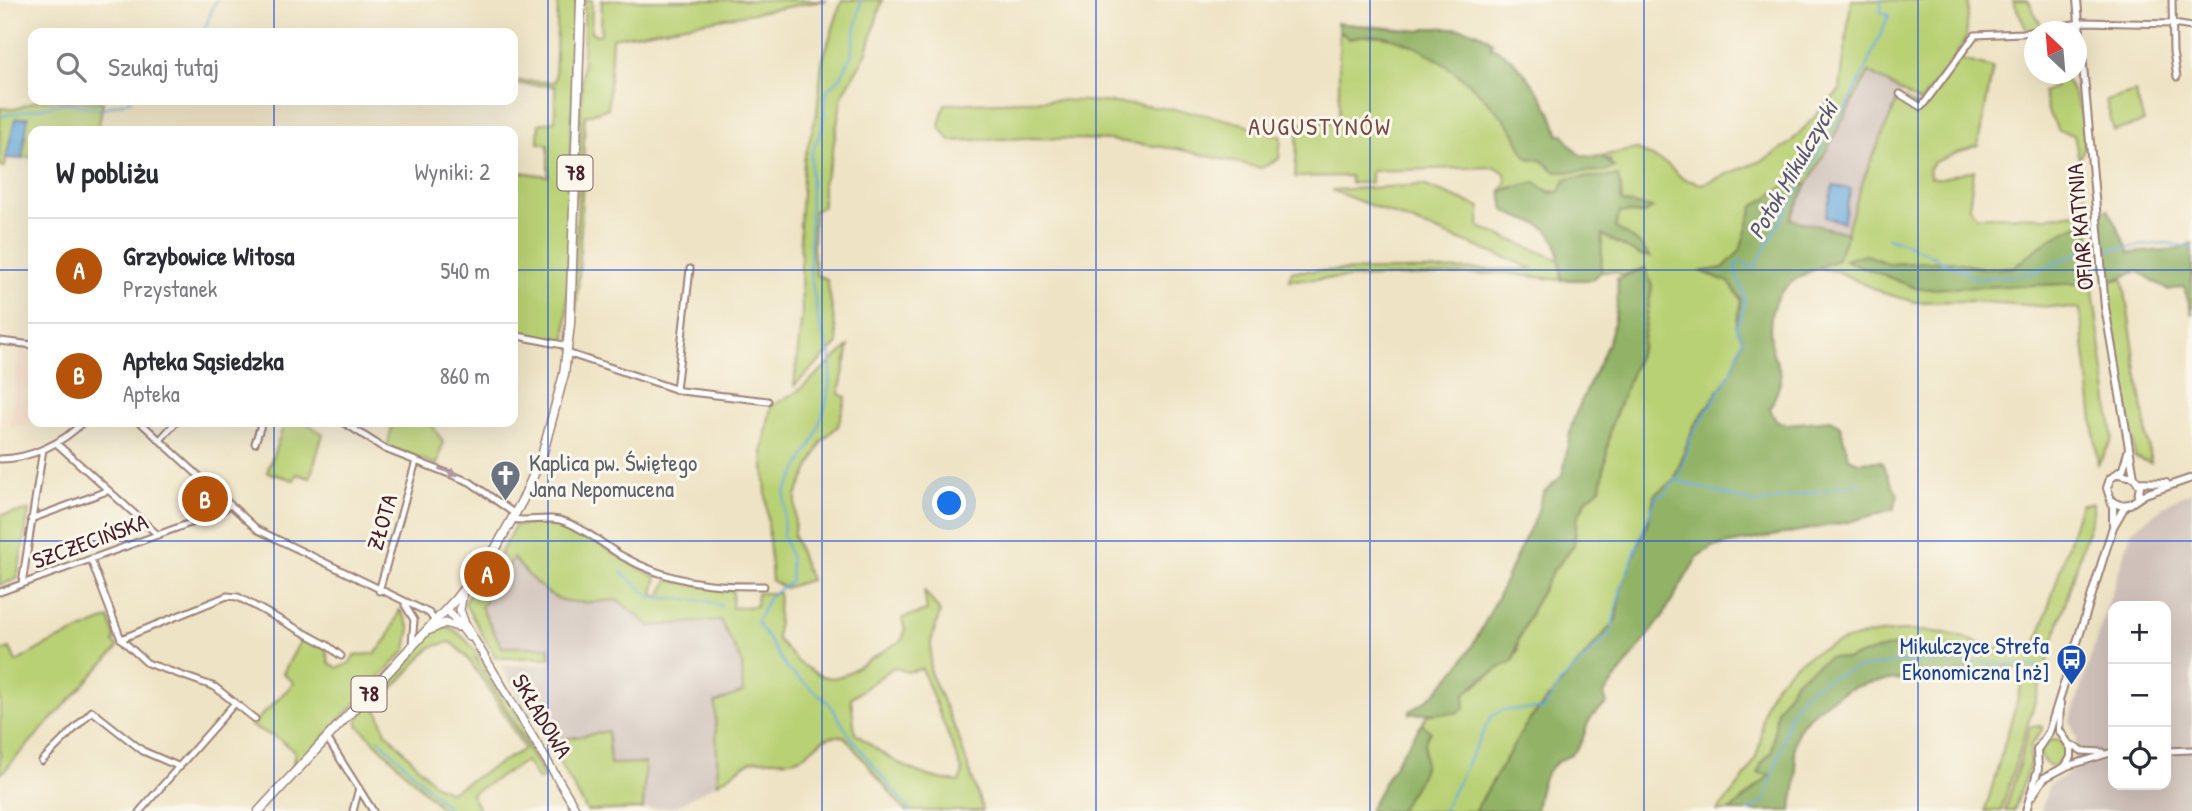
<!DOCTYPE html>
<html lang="pl">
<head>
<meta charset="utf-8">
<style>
  :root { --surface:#fff; --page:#f2f2f3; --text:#2b2b33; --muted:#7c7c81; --line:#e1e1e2; --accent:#b45309 }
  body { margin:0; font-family:"Patrick Hand",sans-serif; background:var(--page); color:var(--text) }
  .controls { position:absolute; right:21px; bottom:21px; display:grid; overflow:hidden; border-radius:14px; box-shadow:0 7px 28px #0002 }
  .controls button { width:63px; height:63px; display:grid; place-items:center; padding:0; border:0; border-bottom:2px solid var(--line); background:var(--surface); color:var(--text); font:35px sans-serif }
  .compass { position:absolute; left:2024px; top:21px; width:63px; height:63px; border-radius:50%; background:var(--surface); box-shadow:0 7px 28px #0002; rotate:334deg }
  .you { position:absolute; left:950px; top:504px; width:24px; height:24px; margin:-18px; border:5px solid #fff; border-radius:50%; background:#1a73e8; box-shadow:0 0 0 10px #1a73e833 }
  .badge { display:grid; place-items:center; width:46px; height:46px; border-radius:50%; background:var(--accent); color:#fff; font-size:23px; font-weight:700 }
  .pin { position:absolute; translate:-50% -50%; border:4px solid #fff; box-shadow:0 2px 7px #0006 }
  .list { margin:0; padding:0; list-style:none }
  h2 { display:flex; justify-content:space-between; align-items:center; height:91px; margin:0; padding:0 28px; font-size:30px }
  h2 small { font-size:23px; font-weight:400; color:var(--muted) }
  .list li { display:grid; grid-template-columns:46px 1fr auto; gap:21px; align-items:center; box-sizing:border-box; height:105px; padding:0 28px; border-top:2px solid var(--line) }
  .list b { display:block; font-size:26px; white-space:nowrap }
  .list p { margin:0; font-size:23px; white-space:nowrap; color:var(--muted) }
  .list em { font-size:23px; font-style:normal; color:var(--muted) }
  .icon { flex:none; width:38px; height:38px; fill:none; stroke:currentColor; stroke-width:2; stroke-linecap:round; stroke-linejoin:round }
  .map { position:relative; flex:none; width:2192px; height:811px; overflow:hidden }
  .search { position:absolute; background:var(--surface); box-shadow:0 7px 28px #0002; left:28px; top:28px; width:490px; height:77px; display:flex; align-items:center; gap:18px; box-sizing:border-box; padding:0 24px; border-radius:14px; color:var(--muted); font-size:26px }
  .panel { position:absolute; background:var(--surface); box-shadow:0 7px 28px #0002; left:28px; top:126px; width:490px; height:301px; border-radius:14px }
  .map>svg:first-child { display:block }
  .built { fill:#f2d5be }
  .industrial { fill:#cfc1ba; fill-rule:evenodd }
  .green { fill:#b9d175; stroke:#827850; stroke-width:2; fill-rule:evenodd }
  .forest { fill:#92b366; stroke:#6e6948; stroke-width:2 }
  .water { fill:#69aadc; stroke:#5a6484; stroke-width:2 }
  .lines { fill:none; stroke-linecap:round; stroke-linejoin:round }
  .stream { stroke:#69aadc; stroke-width:2 }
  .minor-casing { stroke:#9c8178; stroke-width:9 }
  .tertiary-casing { stroke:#9c8178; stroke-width:10 }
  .secondary-casing { stroke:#9c8178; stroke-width:10 }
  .primary-casing { stroke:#9c8178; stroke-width:11 }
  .minor { stroke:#fff; stroke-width:5 }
  .tertiary { stroke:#fff; stroke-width:6 }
  .secondary { stroke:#fff; stroke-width:7 }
  .primary { stroke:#fff; stroke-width:8 }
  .oneway { fill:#ae9aa0 }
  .grid { fill:none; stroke:#1d4ed8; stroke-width:2; stroke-opacity:0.55 }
  .labels { text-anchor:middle; stroke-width:6; stroke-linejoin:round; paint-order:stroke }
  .shield { fill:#fbf7ec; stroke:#7f6065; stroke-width:2 }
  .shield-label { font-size:21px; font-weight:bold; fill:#4a1f2b }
  .street-label { font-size:23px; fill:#4a1f2b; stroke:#fbf7ec }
  .worship-label { font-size:23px; fill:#5b616d; stroke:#fbf7ec; text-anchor:start }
  .transit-label { font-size:23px; fill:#164399; stroke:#fbf7ec; text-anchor:end }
  .neighbourhood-label { font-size:24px; letter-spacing:2px; fill:#7b4843; stroke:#fbf7ec }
  .water-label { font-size:24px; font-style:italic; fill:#565772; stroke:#fbf7ec }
</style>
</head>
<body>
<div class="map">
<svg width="2192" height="811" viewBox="0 0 2192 811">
  <rect width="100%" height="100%" fill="#fbf7ec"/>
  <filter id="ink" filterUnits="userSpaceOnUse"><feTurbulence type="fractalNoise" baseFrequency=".0143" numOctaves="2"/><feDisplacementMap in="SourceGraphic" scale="14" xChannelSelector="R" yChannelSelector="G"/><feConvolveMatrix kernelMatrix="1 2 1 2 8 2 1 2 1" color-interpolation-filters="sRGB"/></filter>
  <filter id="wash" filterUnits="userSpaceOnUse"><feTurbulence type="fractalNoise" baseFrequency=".00686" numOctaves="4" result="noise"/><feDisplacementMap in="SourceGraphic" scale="28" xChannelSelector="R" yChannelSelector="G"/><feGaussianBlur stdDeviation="1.57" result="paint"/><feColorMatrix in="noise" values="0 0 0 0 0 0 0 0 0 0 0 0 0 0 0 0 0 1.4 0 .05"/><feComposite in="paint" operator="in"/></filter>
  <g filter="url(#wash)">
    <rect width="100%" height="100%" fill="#eee3c4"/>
    <!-- built -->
    <path class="built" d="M20 349 33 350 35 422 9 428Z"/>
    <!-- industrial -->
    <path class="industrial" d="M1869 72 1902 91 1865 175 1848 233 1790 218Z
      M2192 492V811H2041L2049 784 2070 773 2077 739 2070 721 2132 530 2173 500ZM2113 606H2166V785H2113Z
      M513 557 542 591 571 604 618 600 650 626 721 620 742 662 743 692 715 703 718 783 675 807 643 809 645 763 609 764 607 731 548 742 501 666 550 664 549 648 502 647 481 607Z"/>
    <!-- green -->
    <path class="green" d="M558 0H575L576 4 570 170 564 181 572 180 566 340 562 343 561 340 513 332V171L548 176V145L538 143 539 124 555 121V86L513 84V81L555 82Z
      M585 0H592L591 32 597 35 601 34 602 0H827L612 38 608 108 585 116 579 277 572 349Z
      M842 0H882L867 52 842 96 831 160 823 183V206L814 211 813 249 816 275 827 279 838 344 794 386 802 313 800 224 804 160 817 113 822 62Z
      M1851 0H1969L1966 38 1955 57 1920 103 1869 72 1807 185 1791 182 1753 207 1741 251 1723 268 1703 271 1729 282 1741 300 1736 327 1743 339 1732 371 1693 428 1674 480 1655 495 1648 521 1621 589 1616 620 1527 723 1475 811H1399L1424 768 1425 728 1422 724 1427 715 1465 707 1463 695C1482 679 1502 669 1518 651V641L1537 599 1553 571 1574 545 1577 518 1587 499 1601 487 1611 426 1642 346 1652 286 1644 268 1622 275 1614 271 1601 272 1602 234 1640 255 1639 243 1615 228 1620 212 1643 214 1622 202 1621 185 1565 180 1560 192 1511 187 1501 191 1506 182 1505 173 1496 167 1371 171V183H1351L1350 176 1295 177 1298 124 1339 122V30L1349 39C1405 19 1477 86 1510 126 1518 136 1519 148 1528 158L1541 160 1556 172 1606 171 1611 161 1601 156 1636 149 1667 164 1683 179 1702 184 1766 159 1789 144 1840 90Z
      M2013 0H2028L2044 31 2035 32 2034 46Z
      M1959 59 1993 68 1978 145 1934 162 1929 167 1930 177C1945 182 1958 170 1974 171L1969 207 1976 216 2049 217 2083 212 2084 222 2048 240 2014 267 1986 269 1952 261 1889 264 1864 254 1918 289 2092 283 2113 439 2098 464 2080 309 1970 301 1915 302 1883 293 1836 271 1816 268 1837 260 1865 175 1899 96 1921 109 1925 108Z
      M2049 74H2061C2077 93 2094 137 2079 160L2074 135 2059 131 2049 114 2043 92 2055 87Z
      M2135 92 2144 122 2114 131 2106 101Z
      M39 100 103 102 98 131H33V157L6 158 5 167 0 166V108L15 109Z
      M1048 100C1120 101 1214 109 1281 137L1279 159 1261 168 1177 149 1109 140 1032 138 950 141 939 125 945 104Z
      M1423 185 1480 207 1479 227 1560 260 1562 280 1503 273 1289 280 1292 271 1534 269 1331 190Z
      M2123 278 2151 463 2135 457 2106 283Z
      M849 346 839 394 846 397 838 426 822 441 796 496 794 536 810 580 785 588 772 581 763 450 771 406 798 391Z
      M285 422H305L323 434 310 478 297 474 294 480 267 472Z
      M393 422H430L443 442 437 465 387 447Z
      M2093 503V513L2001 811H1985L2026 670 2008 667 1967 670 1972 660 1896 645 1846 659 1829 657 1777 710 1772 752 1761 764 1771 774 1730 811H1717C1732 794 1749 775 1757 754 1764 736 1759 714 1769 696 1799 639 1886 625 1945 633 1962 636 1976 643 1992 647 2005 651 2020 651 2034 652L2081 504Z
      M29 511 17 579 0 585V515Z
      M553 521C590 534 621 561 657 577L653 594 660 597 668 580 733 591 732 608 756 606 757 593H779L777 639 798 662 821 676 832 678 842 676 902 640 905 631 902 618 927 611 924 590 940 612 931 642 930 672 957 733 983 811H905L845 737C822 732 818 747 803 756 784 766 765 755 750 762 739 768 728 777 718 783L715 703 743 692 742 662 720 620 650 626 618 600C558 606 553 604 513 558L481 607 502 647H549L550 658H496L465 604 467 596C491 580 500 551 515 526ZM894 667 907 672 922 669 963 773 959 782C918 779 887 758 855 733L851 698Z
      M400 609 410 628 406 650 296 767 293 764 295 752 279 739 251 726 294 683 283 673 303 636 326 648 329 663 338 668 350 663 354 655 375 654 388 638Z
      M109 618 115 636 114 642 118 648 0 775V651L10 648 16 662 46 645Z
      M446 626C478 635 529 738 548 770L547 776 474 656 544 777 538 780 526 761 471 794 480 811H444L358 725V718L418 653 413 651 434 630ZM450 642C469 650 511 727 524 749L450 792 435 785 386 732 376 706 431 647Z
      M2041 726 2042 729 2031 745 2030 763 2014 811H2005L2030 727Z
      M608 731 610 764 645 763 643 809 587 811 548 742Z
      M2041 753a13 13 0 1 1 26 0a13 13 0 1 1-26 0Z"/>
    <!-- forest -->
    <path class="forest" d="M1337 23 1421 31 1427 28C1449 28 1476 25 1493 43L1490 47C1515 52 1556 110 1558 135L1564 134C1574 153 1579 159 1601 156L1614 167 1606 171 1556 172 1541 160 1528 158C1519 149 1518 136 1510 126 1477 86 1405 19 1349 39L1339 30Z
      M1618 176 1622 202 1653 208 1643 214 1620 212 1615 227 1639 243 1650 257 1640 255 1602 235 1601 272 1591 280H1562C1559 257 1561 232 1535 223 1524 219 1514 217 1504 210L1501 191 1535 182 1550 193 1560 192 1565 180 1571 178Z
      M1791 182 1807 185 1790 219 1848 233 1837 260C1791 278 1762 291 1772 348 1773 358 1782 369 1781 379 1779 389 1773 400 1770 409L1776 421 1787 424 1831 420 1840 426 1849 458 1858 462 1881 461 1898 495 1894 509 1848 522 1713 547 1698 556 1661 619 1604 694 1607 704C1580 722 1591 728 1577 749 1571 757 1561 758 1554 765 1540 776 1539 795 1536 811H1475L1527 723 1616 620 1621 589 1648 521 1655 494 1674 480 1693 428 1732 371 1743 339 1736 327 1741 299 1729 282 1702 272 1723 268 1740 251 1753 207Z
      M2086 194 2095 283 1918 289 1845 260 1864 254 1889 264 1952 261 1986 269 2014 267 2048 240 2084 222 2082 197Z
      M2108 209 2130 253 2178 249 2192 243V315L2184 287 2168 290 2138 271 2106 283 2099 214Z
      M1645 268 1652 286 1642 346 1611 426 1601 487 1587 499 1577 518 1574 545 1553 571 1537 599 1518 641 1514 660 1482 678 1464 695 1465 707 1457 713 1410 714V711C1476 674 1500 581 1535 519 1539 511 1539 501 1543 494 1547 486 1558 482 1562 475 1567 461 1567 437 1574 418 1594 368 1622 335 1617 279Z
      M1896 645 1950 647 1967 652 1972 660 1967 670C1912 688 1873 667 1824 704 1812 713 1801 722 1796 737 1792 749 1795 756 1796 768 1798 782 1793 798 1791 811H1730L1770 775 1758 773 1761 764 1772 752 1777 710 1796 680 1829 657 1846 659Z
      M1422 724 1431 732C1419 744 1428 757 1423 770 1418 784 1406 798 1399 811H1369C1384 780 1402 752 1422 724Z"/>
    <!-- water -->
    <path class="water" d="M28 117 22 159 6 158 15 119Z
      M1833 186 1851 189 1843 222 1825 217Z"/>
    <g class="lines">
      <!-- stream -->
      <path class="stream" d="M861 0 851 56 841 77 827 90 822 129 811 155 810 270 819 324 831 356V370L827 400 815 438 785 492 783 536 790 556 791 581 769 597 757 622 788 670 829 703 852 739 910 811
        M203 33 216 0
        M0 116 66 103 101 109 132 100
        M1887 238 1908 244 1976 278 2030 274 2080 252 2092 251
        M2106 250 2167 243 2192 248
        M1675 480 1757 504 1861 482
        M621 572 651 597 707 601 722 606
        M379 739 451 811
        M1443 811 1491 717 1502 710 1544 709 1560 683 1610 634 1621 589 1650 512 1657 497 1667 492 1680 474 1691 437 1732 371 1743 339 1736 327C1752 292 1742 298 1735 266L1741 261 1748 266 1756 265C1781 219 1807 176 1832 130 1837 121 1845 112 1849 103 1864 75 1876 44 1889 15L1881 12V0
        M1749 811 1766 800C1771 779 1778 759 1784 738 1786 730 1787 719 1791 712 1825 643 1980 663 2044 667"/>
    </g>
  </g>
  <g filter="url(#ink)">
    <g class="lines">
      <defs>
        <path id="minor" d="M2172 0 2173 52 2177 77
          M1900 94 1921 107 1923 105 1975 35 2023 33 2085 22 2173 24 2192 27
          M513 335 568 346
          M0 341 33 345
          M567 353 681 391 768 401
          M676 390 690 269
          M140 422 258 530 429 613 435 621
          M343 422 385 449 470 482 515 514
          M160 440 176 422
          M56 443 158 535
          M255 443 262 422
          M0 459C30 459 63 443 83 422
          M31 519 107 491
          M512 519C530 523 548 515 566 522 586 530 604 545 622 556 668 582 712 587 764 586
          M91 560 121 639 227 596 238 597 327 645 341 656
          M22 584 43 449
          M379 591 416 461
          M0 592 218 513 230 505
          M405 605 414 620 412 645
          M121 639 147 663 215 687 255 719
          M327 738 373 811
          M2070 744 2082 751 2103 752
          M2166 751 2192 750
          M42 761 92 711 143 751 180 767
          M2065 767 2113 752
          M140 811 235 703
          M353 811 359 788"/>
        <path id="tertiary" d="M2077 0 2105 307 2134 477
          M2119 474 2134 477 2140 486 2138 497
          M2138 482 2166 483
          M2111 500 2119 505 2130 504 2145 494 2192 478
          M2113 524V507L2107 488 2110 479 2123 469 2128 452
          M2032 796 2044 778 2065 767 2071 757V748L2059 730 2060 703
          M2026 811 2038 769 2037 750 2049 732 2113 527 2125 506"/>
        <path id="secondary" d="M463 592 460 610 465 624 577 811
          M447 609 469 637
          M430 630 445 623 457 627"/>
        <path id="primary" d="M259 811 455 600 496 548 523 499 542 456 564 374 570 324 581 0"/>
      </defs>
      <!-- minor casing -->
      <use href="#minor" class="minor-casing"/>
      <!-- tertiary casing -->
      <use href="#tertiary" class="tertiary-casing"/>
      <!-- secondary casing -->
      <use href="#secondary" class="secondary-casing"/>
      <!-- primary casing -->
      <use href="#primary" class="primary-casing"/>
      <!-- minor -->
      <use href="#minor" class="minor"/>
      <!-- tertiary -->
      <use href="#tertiary" class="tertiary"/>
      <!-- secondary -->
      <use href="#secondary" class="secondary"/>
      <!-- primary -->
      <use href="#primary" class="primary"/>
    </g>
    <!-- one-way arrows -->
    <defs><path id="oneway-solid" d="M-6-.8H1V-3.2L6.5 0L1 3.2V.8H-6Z" transform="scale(1.75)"/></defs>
    <use class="oneway" href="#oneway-solid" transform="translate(448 472) rotate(21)"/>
  </g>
  <!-- grid -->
  <path class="grid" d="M274 0V33M548 0V811M822 0V811M1096 0V811M1370 0V811M1644 0V811M1918 0V811M274 100V131M0 270H33M513 270H2192M274 422V811M0 541H2192"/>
  <!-- icons -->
  <defs>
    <symbol id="church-pin" viewBox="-11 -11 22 30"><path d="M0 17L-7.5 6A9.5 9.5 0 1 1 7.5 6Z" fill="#6b7280" stroke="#fbf7ec"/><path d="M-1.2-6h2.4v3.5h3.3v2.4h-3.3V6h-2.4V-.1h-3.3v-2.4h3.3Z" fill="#fff"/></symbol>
    <symbol id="bus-pin" viewBox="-11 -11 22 30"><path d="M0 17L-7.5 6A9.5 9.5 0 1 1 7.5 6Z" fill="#1a4fb4" stroke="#fbf7ec"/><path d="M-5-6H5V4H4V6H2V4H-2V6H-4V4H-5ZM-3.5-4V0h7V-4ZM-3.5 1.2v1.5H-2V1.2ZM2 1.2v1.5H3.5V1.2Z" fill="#fff"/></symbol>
  </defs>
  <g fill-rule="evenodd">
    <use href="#church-pin" x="488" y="458" width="35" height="47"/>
    <use href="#bus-pin" x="2054" y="642" width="35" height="47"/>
  </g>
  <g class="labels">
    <!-- shield labels -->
    <g class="shield">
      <rect x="557.5" y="155.5" width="35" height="35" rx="5"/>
      <rect x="351.5" y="676.5" width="35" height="35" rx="5"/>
    </g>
    <g class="shield-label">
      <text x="575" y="180">78</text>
      <text x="369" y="701">78</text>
    </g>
    <!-- street labels -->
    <g class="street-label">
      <text transform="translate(2080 227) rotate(-95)" y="8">OFIAR KATYNIA</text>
      <text transform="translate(382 522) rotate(-74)" y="8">ZŁOTA</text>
      <text transform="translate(90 541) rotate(-20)" y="8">SZCZECIŃSKA</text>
      <text transform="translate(542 716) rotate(59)" y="8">SKŁADOWA</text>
    </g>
    <!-- worship labels -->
    <g class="worship-label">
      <text x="529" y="471">Kaplica pw. Świętego<tspan x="529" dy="26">Jana Nepomucena</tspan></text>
    </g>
    <!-- transit labels -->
    <g class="transit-label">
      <text x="2049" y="654">Mikulczyce Strefa<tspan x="2049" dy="26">Ekonomiczna [nż]</tspan></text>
    </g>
    <!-- neighbourhood labels -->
    <g class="neighbourhood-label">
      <text x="1320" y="135">AUGUSTYNÓW</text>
    </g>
    <!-- water labels -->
    <g class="water-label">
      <text transform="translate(1793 170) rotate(-60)" y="8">Potok Mikulczycki</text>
    </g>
  </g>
</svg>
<div class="controls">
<button>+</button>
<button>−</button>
<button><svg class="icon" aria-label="locate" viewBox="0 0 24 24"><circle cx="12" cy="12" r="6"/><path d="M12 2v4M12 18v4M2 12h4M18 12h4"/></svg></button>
</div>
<svg class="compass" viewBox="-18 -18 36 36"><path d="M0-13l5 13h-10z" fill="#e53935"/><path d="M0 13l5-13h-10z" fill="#7c7c81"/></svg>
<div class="you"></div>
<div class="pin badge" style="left:487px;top:574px">A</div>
<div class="pin badge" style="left:205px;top:499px">B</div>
<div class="search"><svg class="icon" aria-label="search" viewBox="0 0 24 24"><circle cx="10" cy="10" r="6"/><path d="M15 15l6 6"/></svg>Szukaj tutaj</div>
<section class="panel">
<h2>W pobliżu<small>Wyniki: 2</small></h2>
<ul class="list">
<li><span class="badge">A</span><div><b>Grzybowice Witosa</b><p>Przystanek</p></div><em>540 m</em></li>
<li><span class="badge">B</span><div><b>Apteka Sąsiedzka</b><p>Apteka</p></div><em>860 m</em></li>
</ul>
</section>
</div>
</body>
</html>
